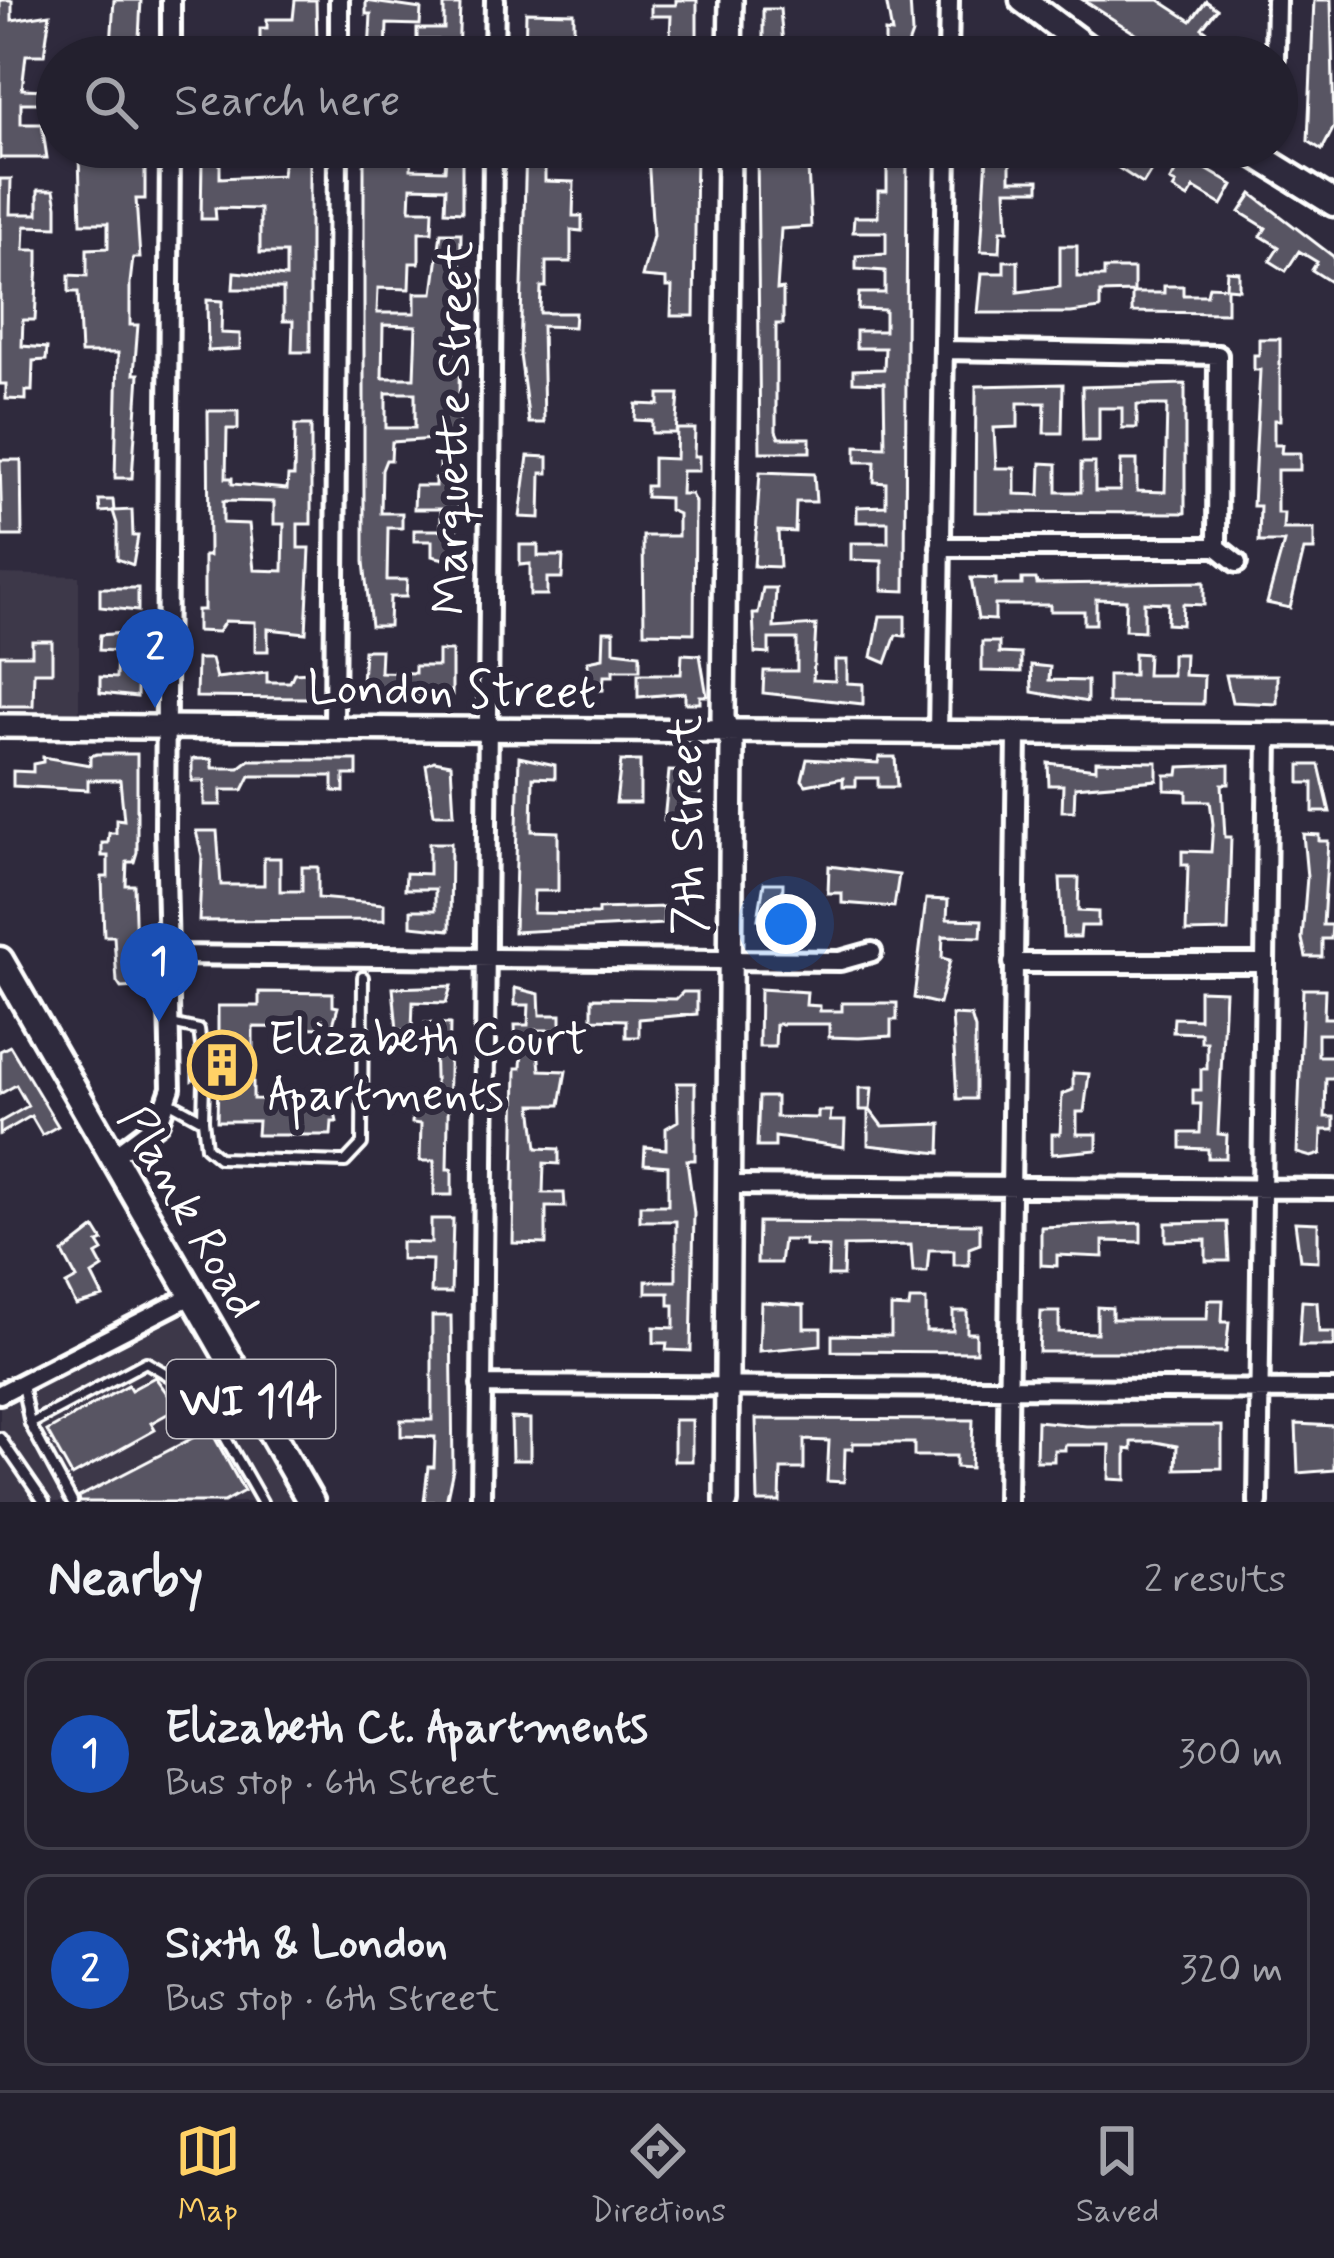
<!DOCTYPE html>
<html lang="en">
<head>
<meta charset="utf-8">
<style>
  :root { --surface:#23202e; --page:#2f2d3a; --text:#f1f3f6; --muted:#a3a3aa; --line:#403e4a; --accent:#ffd166 }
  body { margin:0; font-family:Mynerve,sans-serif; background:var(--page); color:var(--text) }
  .you { position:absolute; left:786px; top:924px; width:42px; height:42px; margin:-30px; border:9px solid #fff; border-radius:50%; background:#1a73e8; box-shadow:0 0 0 18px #1a73e833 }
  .badge { display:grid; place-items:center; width:78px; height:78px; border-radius:50%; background:var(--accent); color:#fff; font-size:39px; font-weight:700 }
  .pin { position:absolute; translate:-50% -99px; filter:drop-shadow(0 3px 6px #0008) }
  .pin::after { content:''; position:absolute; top:63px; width:42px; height:36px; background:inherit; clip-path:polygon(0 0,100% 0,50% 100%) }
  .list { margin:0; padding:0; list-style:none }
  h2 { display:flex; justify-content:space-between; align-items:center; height:156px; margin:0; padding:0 48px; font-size:51px }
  h2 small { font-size:39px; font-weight:400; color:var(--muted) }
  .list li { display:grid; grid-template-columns:78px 1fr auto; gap:36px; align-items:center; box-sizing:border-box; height:192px; margin:0 24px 24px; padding:0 24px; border:3px solid var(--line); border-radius:24px }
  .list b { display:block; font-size:45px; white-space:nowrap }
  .list p { margin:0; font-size:39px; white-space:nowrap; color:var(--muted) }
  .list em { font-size:39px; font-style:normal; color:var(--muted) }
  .icon { flex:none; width:66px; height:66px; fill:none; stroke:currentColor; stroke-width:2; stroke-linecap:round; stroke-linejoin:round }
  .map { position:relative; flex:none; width:1334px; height:1502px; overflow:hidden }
  .search { position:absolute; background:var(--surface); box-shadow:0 3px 9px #0004; left:36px; right:36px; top:36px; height:132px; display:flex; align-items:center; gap:30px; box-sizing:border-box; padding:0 42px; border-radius:66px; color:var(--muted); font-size:45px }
  .sheet { height:588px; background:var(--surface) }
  nav { display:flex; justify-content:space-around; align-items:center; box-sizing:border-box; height:168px; border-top:3px solid var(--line); background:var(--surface); font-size:33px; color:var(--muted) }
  nav a { display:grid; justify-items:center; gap:6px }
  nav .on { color:var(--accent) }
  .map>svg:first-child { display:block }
  .built { fill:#3c3749 }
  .building { fill:#595564; stroke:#fff; stroke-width:3; fill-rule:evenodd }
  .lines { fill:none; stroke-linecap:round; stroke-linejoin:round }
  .service-casing { stroke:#fff; stroke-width:16 }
  .minor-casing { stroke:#fff; stroke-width:26 }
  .tertiary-casing { stroke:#fff; stroke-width:30 }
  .primary-casing { stroke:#fff; stroke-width:33 }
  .service { stroke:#2f2a3d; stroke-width:8 }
  .minor { stroke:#2f2a3d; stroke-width:16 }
  .tertiary { stroke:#2f2a3d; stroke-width:21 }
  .primary { stroke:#2f2a3d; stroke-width:24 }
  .labels { text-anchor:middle; stroke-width:12; stroke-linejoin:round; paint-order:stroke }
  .shield { fill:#2f2a3d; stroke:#c1bfc5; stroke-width:3 }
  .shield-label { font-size:45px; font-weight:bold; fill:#fff }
  .street-label { font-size:48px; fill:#fff; stroke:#2f2a3d }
  .poi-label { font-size:48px; fill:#fff; stroke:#2f2a3d; text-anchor:start }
</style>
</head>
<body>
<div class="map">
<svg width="1334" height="1502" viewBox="0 0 1334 1502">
  <rect width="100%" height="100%" fill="#2f2a3d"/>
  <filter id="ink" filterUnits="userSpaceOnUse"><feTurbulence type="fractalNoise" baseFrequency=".00833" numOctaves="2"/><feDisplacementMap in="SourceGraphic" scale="24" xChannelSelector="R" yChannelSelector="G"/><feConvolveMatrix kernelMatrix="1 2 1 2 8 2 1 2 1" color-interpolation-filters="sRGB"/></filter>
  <g filter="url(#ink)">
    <!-- built -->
    <path class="built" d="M0 574 79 576V718H0Z
      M176 1314 196 1319 299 1502H0V1404Z"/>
    <!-- building -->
    <path class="building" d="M0 0H12V20L50 14 44 55H26L22 89 47 90V103H21V124H42L47 158H0Z
      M114 0H141L138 57H95V46H111Z
      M295 0H316L317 43 260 44V28H267V19H293Z
      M676 0H697V57H669L671 16H651V5H676Z
      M886 0H910L912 34 906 51 889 50 885 45V32L892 33Z
      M1083 0H1159L1191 21 1206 1 1217 9 1202 28 1209 33 1195 57H1172Z
      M1314 0H1331L1334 127 1322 150 1308 141Z
      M366 1 421 9 420 25 387 24 386 54H369L371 14H366Z
      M444 5H460L458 55H438V40H417V29H444Z
      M763 9H780L784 57H763Z
      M526 12 574 13V40L543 39V57H525Z
      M285 147H307L310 160V352H292L293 321H283V289H233L234 272 286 277V253H260V209L215 208 216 219H201L202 161 220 162V178L282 175Z
      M396 147H411V169L445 170 447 147H462V212L445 211 446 188 411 187 410 210H433L432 232H419V263H410L409 289 378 288 377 313H415V293H433L441 233H461L457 562 432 556V541H414V530H441V509H414L415 486H435V478H440V445L435 439 392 442 391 460H386L382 470 381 513H402V528H388L387 580H407L406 597H390L389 626H371L364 562V159L396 160ZM383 325 416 326 414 378H382ZM386 393H415V428H386Z
      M526 147H552V158H545V181L574 182 573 216H582V231L571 230V262H546V287H541L540 313H575L574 327 542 326 544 423H529L520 355Z
      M676 147H696L694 316H671L672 287H666V279L642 277 653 236 648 155 676 156Z
      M757 147 818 153V167H808L811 227 781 229 777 290 783 289V324H776V431L779 438H810V452H760Z
      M887 147H907L905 591 882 590V561L851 560V543H888V522H857V507L886 506V483L874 482 875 462H856V446L885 447 884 383 853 382V370L884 369 885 348H856V331H885V310L858 309 859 293H885V271L856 269V256L886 254V232H853L854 217H878V191H887Z
      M1148 147H1180L1177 152 1233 185 1222 205 1194 188 1188 198 1173 189 1176 184 1170 181 1179 166 1161 155 1143 184 1114 165 1123 150 1143 163 1152 149Z
      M115 152 145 154V199H136L140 258H133L130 283V325H138L134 374H139L132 478H115L118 353H81L78 292H69V275L87 276V249L108 248V223H81L79 156 115 159Z
      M987 155H1010V180H1039V190H1006L1008 230H1001L1000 252 981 251Z
      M0 179H11L10 214H38V190H54L57 206V227L25 226 24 250H38V262L35 320H23L22 346 47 348 46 360 33 361 32 391H26V400L6 399V384H0Z
      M1252 194 1334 257V284L1312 270 1317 262 1299 251 1286 271 1270 261 1279 247 1261 236 1266 228 1240 212Z
      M1060 246H1077V277H1104V269H1134V292L1100 293V309L1071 313H978L982 273H1004V261H1018V292L1060 287Z
      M1227 271 1239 272V289L1227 288V313L1132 312V293H1164V286H1183V295H1207L1209 286 1226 287Z
      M207 300 222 301 221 333 240 334V349L208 351Z
      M1259 339H1280V420H1274V445H1282L1281 453H1300V470H1277V513H1284L1283 529H1314V550H1304L1290 608 1267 603 1284 542H1259L1260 506H1253L1260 370H1254V355H1259Z
      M1063 384 1062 433H1044L1045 403H1018V427L994 428 996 468H1015V494L1040 495 1041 463 1057 464V492H1081V463H1095V491H1120L1121 460H1137V491L1165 492 1167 405H1137V428H1122V408H1099V441H1083L1082 387 1185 384V513L975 512 976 386Z
      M659 394H679L676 433H652V421L635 420 636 404 659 405Z
      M208 411H238V429H227L226 478H232V484L287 489 288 476H294L295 425H311V524H298V548H310L306 633 268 629V651H255V622L225 621 218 632 197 631V610H204V556H209ZM223 501 274 502V524H284L283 571 254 570 249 524 223 523Z
      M677 429H695L694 456H699V471H682L681 494H691L695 502 694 633 644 632 643 536H678V514L669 510V498L646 497V486H653V458L676 459Z
      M528 456 548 457V473H541L540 518 520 517Z
      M0 460H21L22 536H2Z
      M760 472 814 474 816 502H796L795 532 778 531 780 567 754 566Z
      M99 500H113L114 511 132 510 133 536H138L133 565 117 559V524L113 511 100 512Z
      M520 545H538V556H563L562 578H547V595H530V564L520 565Z
      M971 578 996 579V585H1022V579H1036L1037 584 1204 582V605L1183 604 1182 625 1167 624 1168 603 1144 602V631L1125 630 1126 600 1096 599V624H1084V611H1050V605H995V620L978 619Z
      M100 588H138V611L100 607Z
      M763 588H776L774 628 816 625 813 680 835 681V660H847V683L863 684V704L763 693 764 671H797V639H769V654L755 653 753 614H758Z
      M880 616H905V636L896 635 886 663 872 657Z
      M604 631H614V651L640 654V670H613V676H604L603 690 588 691V661L603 658Z
      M138 632 137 697 100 693V677L116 678 117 651 99 650 100 635Z
      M32 641H52V672H34L33 706H0V655H32Z
      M982 642H999V653L1021 654V672L982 671Z
      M364 650H381L380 672 415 673V666H438V651H452V695L361 698Z
      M1134 653 1148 654 1147 675H1172V654H1185L1184 675 1204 676 1203 704 1108 703V675H1134Z
      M682 654 700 655 707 696H700V703H685V693L638 697V674H681Z
      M197 659H211L216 678 267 672V682H290L294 673 309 672V698L196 697Z
      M1031 665 1050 667 1049 680 1087 681V702L1032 692Z
      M1226 675H1277V704L1232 702Z
      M97 754H137V852L134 862H127L126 885H134L137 987 121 988 117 982 114 936H104L102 877H108V856H102V843H108L109 833H116V819L124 820 120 780H88V790L13 786V771L33 772V764L43 762V757L90 765V756Z
      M519 757 555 765V778L533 777 532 831 558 832V891H534L533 913 598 914V909L664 907 663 924 514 932Z
      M879 757H895L897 787H878V778H856V786H843V778L806 785 802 780 807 759 878 763Z
      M192 759H212V768H239L249 760H357V775H344V792L333 791V776H250L243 790H221V805H204V781H192Z
      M434 761 451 764 454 814H434L426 765Z
      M621 761H640V803H616Z
      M1096 761 1157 762V780L1075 787 1074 811H1062L1063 785H1049L1048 763 1096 769Z
      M1229 765V784H1222L1225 837H1231L1228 931 1186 932 1188 865H1182V851L1211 852 1213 824 1210 801H1187V791L1165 790V775H1178L1179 767Z
      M1300 765H1319L1330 812H1313V783H1300Z
      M669 771 700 772V821H664Z
      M196 831H217L221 885H264V858H280V891H302V867H318V898L384 904V920L199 921 202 856Z
      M1303 834 1319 835V841H1328L1323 925H1332L1331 939H1322V957H1306L1302 939 1307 877Z
      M429 843H451L450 930 411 926V910H435V889H405L406 873 429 874Z
      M829 866 899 875 894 907 842 903V893H828Z
      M1060 878H1079L1078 911 1098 912V926H1081L1080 937H1063Z
      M764 883H783L782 920 758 919Z
      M926 899 948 900 947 919 982 920 981 937 943 936 942 958 950 960 939 1004 914 998Z
      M451 986 446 1003 413 1002 412 1030H397L393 988Z
      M515 988 539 994 540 1015H561V1030H536L540 1070 566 1071 560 1105H532L537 1148 559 1149V1164L544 1163 543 1193H564L565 1207H546V1244L513 1243 516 1068H521L522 1046 516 1047 515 1025H528L529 1005H515Z
      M760 989 807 992 806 1005 820 1006V1011H842V1003H897V1020H891V1036L859 1038 829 1037V1024H776L775 1047H759Z
      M1303 989H1325L1324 1018H1334V1034H1318V1056H1334V1078H1326L1325 1117H1334V1130H1322L1321 1154 1311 1157 1297 1153Z
      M1199 990 1225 991 1218 1134 1227 1135 1226 1158H1208V1149L1181 1148V1133H1200L1201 1104H1193V1090H1201V1069H1207V1042H1201V1033L1173 1032 1174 1018 1199 1019Z
      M259 992 333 993V1006L338 1007 332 1028 253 1027V1099L332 1100 337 1122H332L331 1135H257L258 1121H217L218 1080 203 1072 192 1080V1061L203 1069 218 1061V1006H259Z
      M683 992H697V1014L639 1019V1037H626V1020L592 1019V998L676 999Z
      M952 1015 971 1016 975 1029V1099H957Z
      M425 1023 450 1024 447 1169H452V1195H434V1161H420L421 1124 412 1123 413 1108H436L434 1042 424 1038Z
      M10 1046 58 1126 42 1135 31 1116 0 1134V1122L28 1106 16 1085 0 1094V1051Z
      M1073 1073 1089 1074 1084 1112H1077V1134H1097V1150L1052 1154V1134H1060L1062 1094 1073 1090Z
      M677 1083H695V1160H687L694 1213 691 1351 666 1350 667 1343H654V1327L674 1328V1305H669V1293H646V1281H676V1221H640V1205H668V1166L644 1164 645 1147 666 1149V1128L678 1121Z
      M859 1088H872L870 1110 882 1126 941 1124 940 1153 868 1145V1110H859Z
      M759 1097H776V1117L818 1118V1111H831L830 1121H845L844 1147 775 1137V1147H757Z
      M431 1219H453L451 1293H431L432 1260 401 1259V1242L431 1243Z
      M758 1222 980 1224V1244L969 1248V1265H954V1250H929L927 1272H913L911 1245 844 1246 843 1276H828L829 1247 805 1246V1240H783L780 1263H757Z
      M1227 1222 1229 1261H1206V1240L1166 1241V1223Z
      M1295 1222 1318 1223V1261L1300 1260Z
      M1141 1223V1242L1103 1241V1257L1057 1255V1266L1041 1265V1227Z
      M95 1228 103 1241 98 1243 103 1251 96 1255 103 1268 92 1275 103 1297 76 1305 66 1285 77 1279 63 1253Z
      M910 1300H926V1331H953V1311H967V1333H976V1352L832 1351V1335L891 1336V1307L909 1308Z
      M1208 1300H1223L1222 1322H1229L1226 1352H1039L1041 1312H1059V1332L1097 1333V1307L1112 1308V1319H1207Z
      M1302 1301 1317 1302 1319 1332H1334V1346H1299Z
      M761 1302 804 1305V1328H821V1345L759 1351Z
      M432 1316H451L453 1469 446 1502H424L428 1467H434L435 1437 401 1436V1420H432Z
      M155 1377 178 1408 151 1423 155 1430 72 1476 47 1431 128 1385 131 1390Z
      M511 1418 530 1419V1460H512Z
      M756 1419 973 1420 971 1468 956 1467V1456H914V1443H853V1449H845L844 1482 827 1481 829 1441 804 1440V1469H781L780 1502H758Z
      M674 1420H692V1461H674Z
      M1037 1421 1086 1426H1222V1468L1176 1469 1177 1446 1156 1442H1132V1450L1126 1449V1480L1109 1479 1110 1445H1065V1450H1054V1461H1036Z
      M1296 1424 1334 1426V1470L1298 1473Z
      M210 1429 244 1491 224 1502H80L79 1497Z"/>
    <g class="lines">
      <defs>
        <path id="service" d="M171 1024 199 1030 203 1061
          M170 1102 203 1120 206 1147 219 1158 345 1162 362 1144 363 977
          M203 1120 204 1080
          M22 1385 30 1424 72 1502
          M213 1416 262 1502
          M30 1424 146 1362 195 1391 213 1416 247 1396
          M0 1438 44 1502"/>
        <path id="minor" d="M171 57V0
          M339 57V0
          M494 57 495 0
          M948 57 949 0
          M1275 57 1276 0
          M944 350 1218 355 1217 547
          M940 547H1217L1237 563
          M334 729 338 147
          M938 734 947 147
          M169 955 840 961 872 952
          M1013 963H1265
          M111 1158 159 1122 171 1088 165 829 170 147
          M730 1185 1334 1189
          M481 1385 1334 1390
          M0 1394 191 1296
          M481 1502 493 147
          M1007 1502 1017 734
          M1258 1502 1268 735"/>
        <path id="tertiary" d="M730 57 731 0
          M0 726 1334 735
          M726 1502 732 744 723 718 729 147"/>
        <path id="primary" d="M1023 0 1099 57
          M1244 147 1334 203
          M0 960 311 1502"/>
      </defs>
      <!-- service casing -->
      <use href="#service" class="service-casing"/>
      <!-- minor casing -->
      <use href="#minor" class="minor-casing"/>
      <!-- tertiary casing -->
      <use href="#tertiary" class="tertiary-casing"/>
      <!-- primary casing -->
      <use href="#primary" class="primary-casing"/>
      <!-- service -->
      <use href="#service" class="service"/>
      <!-- minor -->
      <use href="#minor" class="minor"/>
      <!-- tertiary -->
      <use href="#tertiary" class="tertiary"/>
      <!-- primary -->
      <use href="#primary" class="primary"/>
    </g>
  </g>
  <!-- icons -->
  <defs>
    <symbol id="building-ring" viewBox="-11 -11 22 22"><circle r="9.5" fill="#2f2a3d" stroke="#ffd166" stroke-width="1.5"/><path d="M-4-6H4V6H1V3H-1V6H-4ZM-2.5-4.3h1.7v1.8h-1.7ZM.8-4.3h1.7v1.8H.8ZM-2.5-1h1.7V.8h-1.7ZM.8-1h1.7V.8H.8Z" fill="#ffd166"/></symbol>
  </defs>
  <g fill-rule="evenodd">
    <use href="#building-ring" x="184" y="1027" width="76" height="76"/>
  </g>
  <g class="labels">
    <!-- shield labels -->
    <rect class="shield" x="167" y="1360" width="168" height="78" rx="9"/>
    <g class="shield-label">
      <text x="251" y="1415">WI 114</text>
    </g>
    <!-- street labels -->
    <g class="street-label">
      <text transform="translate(451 428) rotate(-89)" y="17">Marquette Street</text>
      <text transform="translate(452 688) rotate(1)" y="17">London Street</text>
      <text transform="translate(685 825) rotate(-91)" y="17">7th Street</text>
      <text transform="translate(191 1211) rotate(60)" y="17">Plank Road</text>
    </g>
    <!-- poi labels -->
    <g class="poi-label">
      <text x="268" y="1054">Elizabeth Court<tspan x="268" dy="55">Apartments</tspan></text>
    </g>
  </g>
</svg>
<div class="you"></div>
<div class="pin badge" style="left:159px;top:1022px;background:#1a4fb4">1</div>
<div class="pin badge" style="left:155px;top:708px;background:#1a4fb4">2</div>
<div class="search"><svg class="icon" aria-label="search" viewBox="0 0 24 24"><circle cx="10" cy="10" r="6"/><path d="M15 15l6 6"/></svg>Search here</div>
</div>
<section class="sheet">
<h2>Nearby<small>2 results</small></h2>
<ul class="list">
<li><span class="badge" style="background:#1a4fb4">1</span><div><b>Elizabeth Ct. Apartments</b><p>Bus stop · 6th Street</p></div><em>300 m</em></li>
<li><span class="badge" style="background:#1a4fb4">2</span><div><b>Sixth &amp; London</b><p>Bus stop · 6th Street</p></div><em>320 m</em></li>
</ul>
</section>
<nav>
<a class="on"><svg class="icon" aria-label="map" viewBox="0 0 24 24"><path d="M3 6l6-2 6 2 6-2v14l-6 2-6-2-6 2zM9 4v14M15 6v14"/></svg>Map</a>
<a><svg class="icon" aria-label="directions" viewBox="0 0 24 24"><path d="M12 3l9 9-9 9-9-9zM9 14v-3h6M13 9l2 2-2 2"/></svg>Directions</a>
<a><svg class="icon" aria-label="saved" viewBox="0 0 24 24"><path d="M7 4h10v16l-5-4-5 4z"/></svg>Saved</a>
</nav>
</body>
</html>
